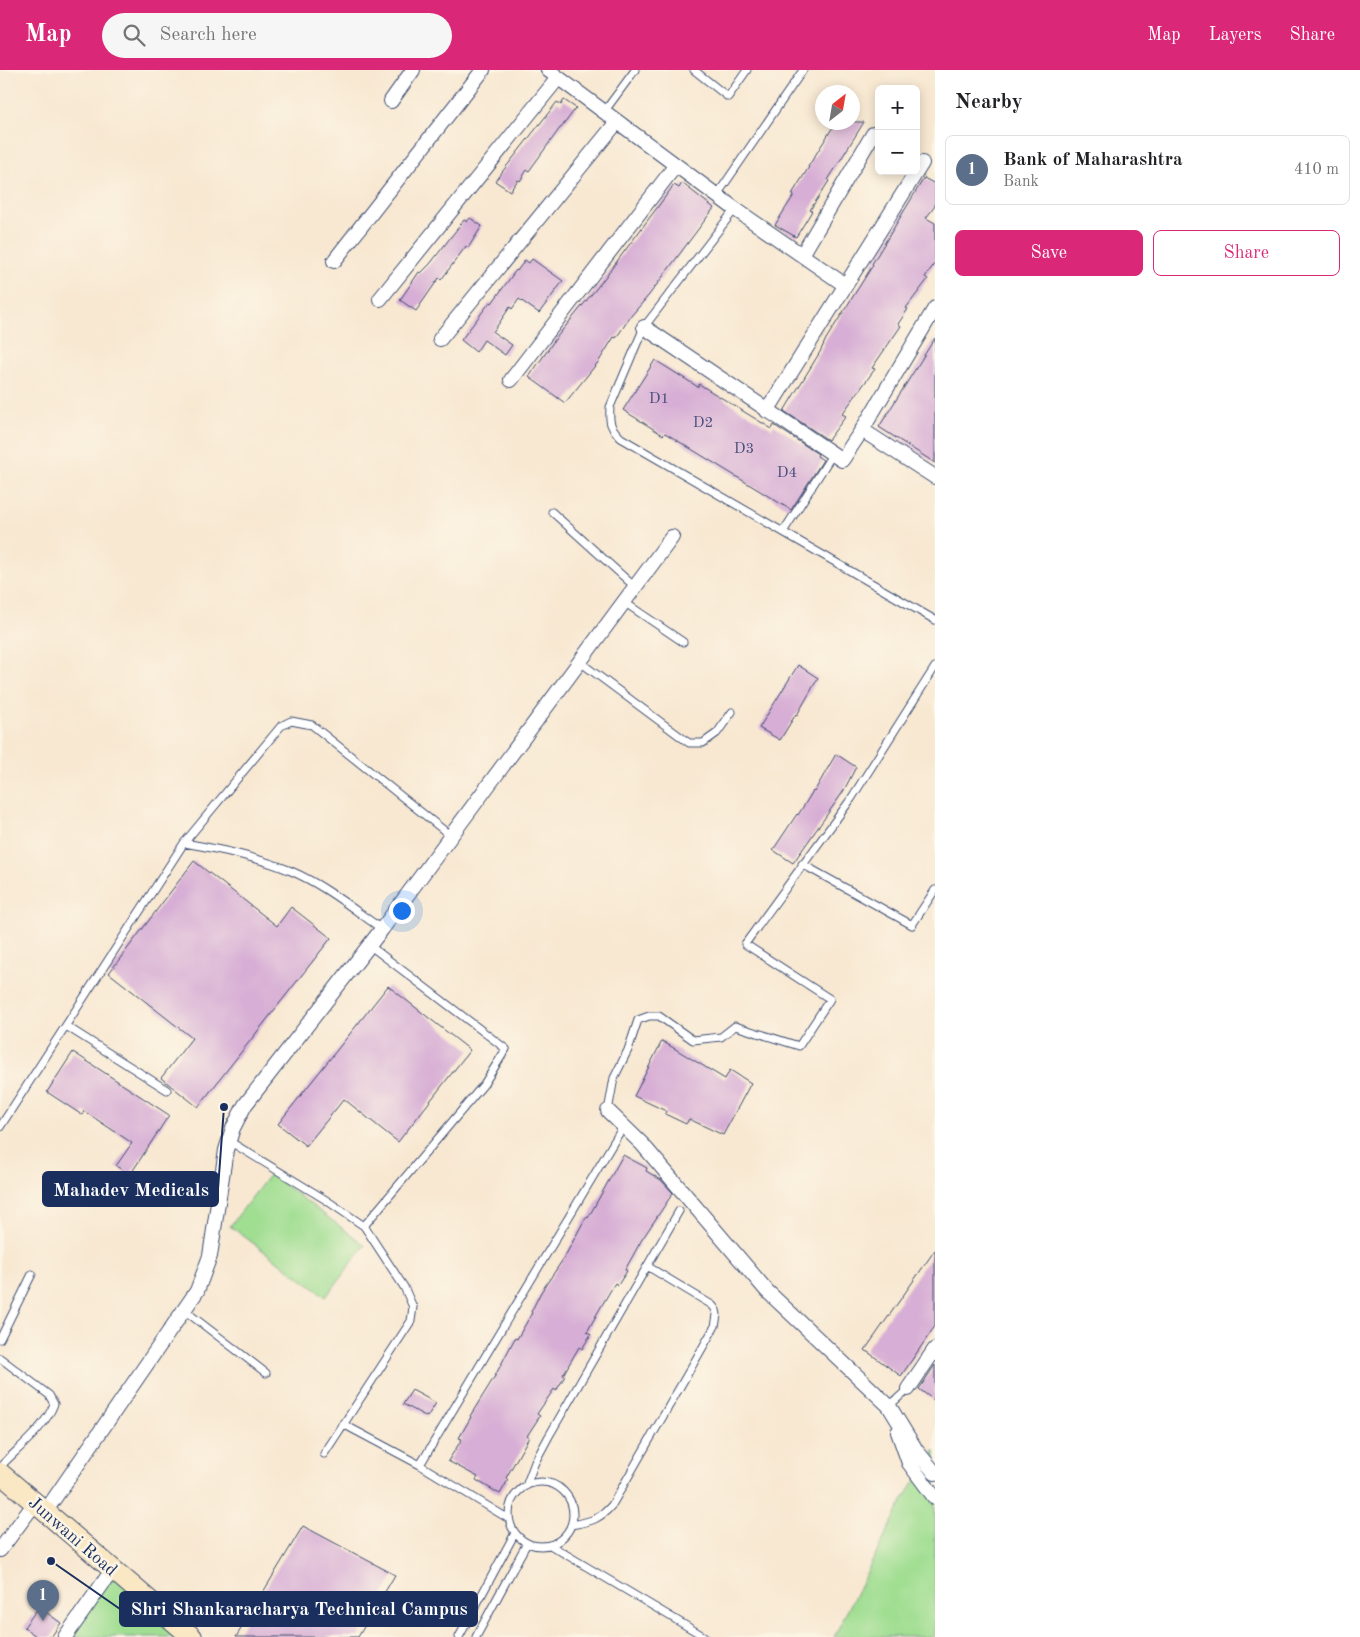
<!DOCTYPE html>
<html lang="en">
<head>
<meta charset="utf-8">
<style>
  :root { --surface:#fff; --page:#f6f6f6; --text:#202124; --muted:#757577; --line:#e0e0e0; --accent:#db2777 }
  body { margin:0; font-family:"Old Standard TT",serif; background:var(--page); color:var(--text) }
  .controls { position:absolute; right:15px; top:15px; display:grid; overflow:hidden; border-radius:8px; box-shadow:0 2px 12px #0003 }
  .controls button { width:45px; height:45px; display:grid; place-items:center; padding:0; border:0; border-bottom:1px solid var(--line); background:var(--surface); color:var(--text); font:25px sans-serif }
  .compass { position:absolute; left:815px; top:15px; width:45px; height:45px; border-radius:50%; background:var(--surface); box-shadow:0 2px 12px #0003; rotate:31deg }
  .you { position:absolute; left:401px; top:840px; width:18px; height:18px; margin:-12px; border:4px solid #fff; border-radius:50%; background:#1a73e8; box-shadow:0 0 0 8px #1a73e833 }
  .badge { display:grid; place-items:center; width:32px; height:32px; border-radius:50%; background:var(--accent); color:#fff; font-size:16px; font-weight:700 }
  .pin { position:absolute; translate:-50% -41px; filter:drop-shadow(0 1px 2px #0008) }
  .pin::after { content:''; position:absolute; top:26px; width:18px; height:15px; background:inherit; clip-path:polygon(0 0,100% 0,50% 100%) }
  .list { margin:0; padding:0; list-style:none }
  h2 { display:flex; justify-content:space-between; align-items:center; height:65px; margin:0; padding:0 20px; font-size:21px }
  h2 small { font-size:16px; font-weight:400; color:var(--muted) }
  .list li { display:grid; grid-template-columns:32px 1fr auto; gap:15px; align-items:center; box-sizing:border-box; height:70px; margin:0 10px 10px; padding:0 10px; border:1px solid var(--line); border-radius:8px }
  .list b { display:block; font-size:19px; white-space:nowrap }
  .list p { margin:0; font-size:16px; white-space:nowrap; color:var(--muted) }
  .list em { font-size:16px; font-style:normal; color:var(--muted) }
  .actions { display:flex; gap:10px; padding:15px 20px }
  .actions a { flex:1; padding:11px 0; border:1px solid var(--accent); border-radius:8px; text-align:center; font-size:18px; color:var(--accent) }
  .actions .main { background:var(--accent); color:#fff }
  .icon { flex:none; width:28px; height:28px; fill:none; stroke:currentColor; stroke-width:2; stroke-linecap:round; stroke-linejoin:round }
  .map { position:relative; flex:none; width:935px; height:1567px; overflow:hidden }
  header { display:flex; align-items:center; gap:30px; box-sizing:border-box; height:70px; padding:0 25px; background:var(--accent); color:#fff }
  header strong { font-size:24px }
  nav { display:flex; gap:28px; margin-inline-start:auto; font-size:18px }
  .search { width:350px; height:45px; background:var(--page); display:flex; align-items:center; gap:12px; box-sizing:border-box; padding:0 18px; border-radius:28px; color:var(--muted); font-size:19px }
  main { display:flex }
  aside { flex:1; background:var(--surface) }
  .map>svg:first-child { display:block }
  .green { fill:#a0de92; stroke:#5e8678 }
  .building { fill:#d7aed5 }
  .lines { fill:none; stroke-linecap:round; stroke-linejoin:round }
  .lane-casing { stroke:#3c4b6f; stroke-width:9 }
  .street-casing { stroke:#3c4b6f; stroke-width:16 }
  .secondary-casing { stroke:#3c4b6f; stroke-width:22 }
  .lane { stroke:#fff; stroke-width:7 }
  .street { stroke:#fff; stroke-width:14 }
  .secondary { stroke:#fae7c3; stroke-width:20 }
  .labels { text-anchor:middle; stroke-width:5; stroke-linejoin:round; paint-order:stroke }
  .number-label { font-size:15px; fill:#4a4f7c }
  .street-label { font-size:18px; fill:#1b2f5e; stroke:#fcf5e5 }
  .leader { fill:none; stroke:#1b2f5e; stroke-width:2 }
  .callout-dot { fill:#1b2f5e; stroke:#fcf5e5; stroke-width:2 }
  .callout { fill:#1b2f5e; stroke:#1b2f5e; stroke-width:2 }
  .callout-label { font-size:19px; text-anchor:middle; font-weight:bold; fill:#fff }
</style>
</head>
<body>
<header>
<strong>Map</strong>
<div class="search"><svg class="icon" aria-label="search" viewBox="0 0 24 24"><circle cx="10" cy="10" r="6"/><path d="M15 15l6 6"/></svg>Search here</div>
<nav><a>Map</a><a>Layers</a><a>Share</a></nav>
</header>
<main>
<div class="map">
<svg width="935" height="1567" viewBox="0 0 935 1567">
  <rect width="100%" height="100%" fill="#fcf5e5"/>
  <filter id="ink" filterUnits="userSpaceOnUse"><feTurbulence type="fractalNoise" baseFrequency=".02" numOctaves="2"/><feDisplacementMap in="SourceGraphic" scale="10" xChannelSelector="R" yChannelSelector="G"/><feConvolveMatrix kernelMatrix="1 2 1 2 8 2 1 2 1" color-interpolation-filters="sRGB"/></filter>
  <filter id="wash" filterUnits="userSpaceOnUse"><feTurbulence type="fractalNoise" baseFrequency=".0096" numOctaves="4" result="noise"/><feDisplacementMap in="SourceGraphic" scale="20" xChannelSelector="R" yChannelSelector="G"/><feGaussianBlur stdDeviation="1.12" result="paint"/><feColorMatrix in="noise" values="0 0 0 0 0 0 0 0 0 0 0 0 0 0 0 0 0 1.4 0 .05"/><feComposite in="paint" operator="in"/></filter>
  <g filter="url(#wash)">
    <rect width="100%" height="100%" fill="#f8e8d2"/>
    <!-- green -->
    <path class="green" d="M270 1104 365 1175 326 1227 230 1156Z
      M935 1380V1567H834L904 1429Z
      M113 1499 192 1567H66Z"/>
    <g id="blocks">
      <!-- building -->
      <path class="building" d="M564 30 576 38 561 58H560L529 101 527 100 520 111 518 110 510 121 495 111 557 32 561 35Z
        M836 52H864L828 110 829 111 810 140 812 141 796 167 775 155 794 125 792 124 809 97H808Z
        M924 108 935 114V136L926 148 935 153V193L925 207 928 209 906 238 908 239 898 254 901 256 872 298 875 299 842 344 846 346 828 370 784 341 820 282 826 269 873 195 872 194Z
        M682 113 714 138 649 225 631 246 616 268 614 267 599 291 565 333 529 307 556 268 600 214 674 115 679 118Z
        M470 148 482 156 468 178 466 176 441 210 439 208 416 241 400 230 419 202 421 203 430 194 464 150 467 152Z
        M532 189 563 211 539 243 519 229 512 239 510 237 493 262 512 275 505 285 484 270 476 282 461 270 490 232 492 233 516 200 517 201 525 190 529 193Z
        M935 268V393L879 357Z
        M655 290 698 317 699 314 772 359 774 355 818 384 817 386 823 390 791 440 665 363 663 365 623 340Z
        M798 595 818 608 797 645 796 644 780 670 759 658Z
        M836 684 856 697 843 722 793 793 773 780 797 744 798 745 813 721 814 722Z
        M194 791 277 856 291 837 331 868 198 1037 161 1008 192 968 109 903Z
        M388 916 470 980 398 1072 344 1029 306 1076 278 1054Z
        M662 971 725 1009 730 1000 751 1013 723 1065 689 1049 686 1054 665 1044 666 1041 634 1026Z
        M73 982 169 1045 130 1105 116 1096 132 1073 84 1041 82 1045 47 1022Z
        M623 1085 647 1098 646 1101 661 1110 673 1123 641 1171 625 1200 627 1201 618 1215 615 1213 598 1242 587 1262 591 1264 582 1279 579 1277 563 1305 565 1306 556 1321 554 1319 537 1344 540 1346 527 1366 529 1367 506 1408 508 1410 500 1424 476 1410 478 1407 448 1391 462 1369 459 1368 471 1347 470 1346 495 1306 515 1268 517 1269 532 1243 531 1242 541 1222 564 1188 586 1147 588 1148Z
        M935 1180V1256L901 1306 865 1280Z
        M935 1295V1331L919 1319Z
        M412 1320 436 1333 427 1347 403 1334Z
        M303 1456 395 1505 358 1567H236Z
        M39 1537 61 1553 51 1567H37L24 1557Z"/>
    </g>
  </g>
  <g filter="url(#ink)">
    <use href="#blocks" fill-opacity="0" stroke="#3c4b6f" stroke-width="1"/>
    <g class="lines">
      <defs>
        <path id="lane" d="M694 0 728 27 747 0
          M604 42 635 0
          M717 125 803 0
          M735 139 644 257 610 337C609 353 610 357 621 368L935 550
          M552 442 635 517
          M783 462 832 385
          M624 532 683 572
          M580 592 689 673H703L717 663 732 642
          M184 773C220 779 257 787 291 801 324 815 353 839 382 859
          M802 794 912 855 935 820
          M66 956 167 1020
          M608 1041 614 1008 628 980 638 950 649 946H659L693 970 721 967 735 956 799 976 830 929 745 874 851 729 935 597
          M0 1057 184 773 281 656 291 651 312 655 451 766
          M229 1071 326 1130 364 1156 404 1217 413 1237 411 1251 324 1384
          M364 1156 484 1014 506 979 369 875
          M184 1240 266 1303
          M0 1269 32 1204
          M0 1288 49 1325 54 1334C45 1358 17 1379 0 1397
          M889 1336 908 1319
          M343 1354 420 1395 509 1449
          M420 1395 624 1055
          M509 1444a32 32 0 1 1 64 0a32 32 0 1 1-64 0Z
          M526 1416 535 1392 549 1366 679 1141
          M572 1455C591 1451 599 1450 612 1435L715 1256C717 1246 719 1242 712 1235L647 1196
          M550 1475 705 1567
          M459 1567 515 1463
          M476 1567 527 1473"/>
        <path id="street" d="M548 0 735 139 845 215
          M391 31 413 0
          M802 185 873 64
          M334 191 483 0
          M380 229 558 8
          M644 257 842 390 862 360 935 238
          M440 269 617 52
          M511 310 676 95
          M767 341 922 93
          M862 360 935 407
          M608 1041 642 1074 767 1221 889 1336 916 1380 935 1403
          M908 1319 935 1279
          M898 1362 909 1393 935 1428
          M45 1442 197 1221 210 1186 226 1080 233 1058 245 1035 382 859 672 467
          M0 1480 35 1433
          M65 1567 113 1499"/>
        <path id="secondary" d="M0 1403 192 1567"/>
      </defs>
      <!-- lane casing -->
      <use href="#lane" class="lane-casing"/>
      <!-- street casing -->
      <use href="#street" class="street-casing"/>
      <!-- secondary casing -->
      <use href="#secondary" class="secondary-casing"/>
      <!-- lane -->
      <use href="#lane" class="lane"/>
      <!-- street -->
      <use href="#street" class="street"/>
      <!-- secondary -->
      <use href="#secondary" class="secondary"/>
    </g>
  </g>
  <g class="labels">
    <!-- number labels -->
    <g class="number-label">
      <text x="659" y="333">D1</text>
      <text x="703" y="357">D2</text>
      <text x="744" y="383">D3</text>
      <text x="787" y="407">D4</text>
    </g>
    <!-- street labels -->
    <g class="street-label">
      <text transform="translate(73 1466) rotate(41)" y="6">Junwani Road</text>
    </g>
  </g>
  <!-- callouts -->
  <path class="leader" d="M224 1037L218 1119M51 1491L120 1539"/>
  <g class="callout-dot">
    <circle cx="224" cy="1037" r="5"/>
    <circle cx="51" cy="1491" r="5"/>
  </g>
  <g class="callout">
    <rect x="43" y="1102" width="175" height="34" rx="5"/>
    <rect x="120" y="1522" width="357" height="34" rx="5"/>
  </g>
  <g class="callout-label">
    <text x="131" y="1126">Mahadev Medicals</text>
    <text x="299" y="1545">Shri Shankaracharya Technical Campus</text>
  </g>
</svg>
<div class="controls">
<button>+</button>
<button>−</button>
</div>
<svg class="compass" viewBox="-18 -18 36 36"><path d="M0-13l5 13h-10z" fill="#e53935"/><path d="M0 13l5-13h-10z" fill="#757577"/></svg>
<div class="you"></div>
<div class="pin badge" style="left:43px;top:1551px;background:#5c6f8a">1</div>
</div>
<aside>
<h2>Nearby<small></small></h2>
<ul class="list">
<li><span class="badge" style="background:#5c6f8a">1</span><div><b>Bank of Maharashtra</b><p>Bank</p></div><em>410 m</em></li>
</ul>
<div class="actions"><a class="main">Save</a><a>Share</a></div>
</aside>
</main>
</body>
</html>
